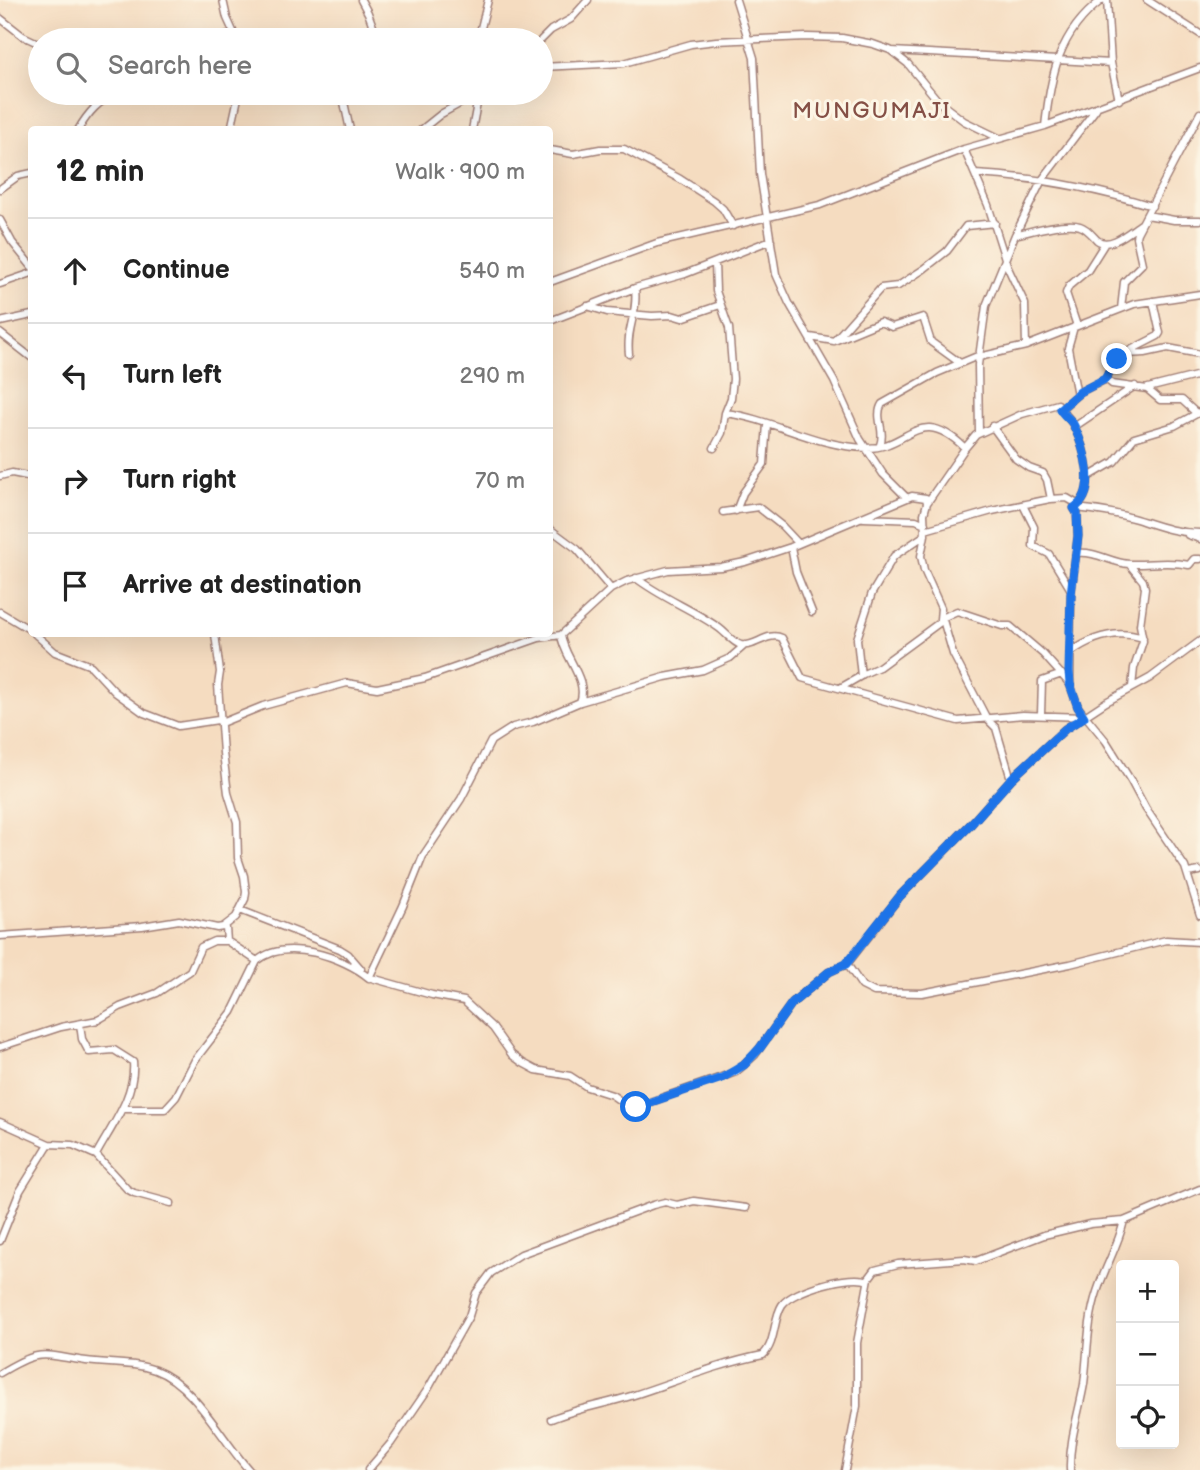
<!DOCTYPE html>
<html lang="en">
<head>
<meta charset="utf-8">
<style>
  :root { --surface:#fff; --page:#f6f6f6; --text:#222; --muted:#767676; --line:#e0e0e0 }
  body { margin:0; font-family:"Balsamiq Sans",sans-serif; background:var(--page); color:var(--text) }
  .controls { position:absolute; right:21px; bottom:21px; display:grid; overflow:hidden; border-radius:7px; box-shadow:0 7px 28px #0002 }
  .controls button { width:63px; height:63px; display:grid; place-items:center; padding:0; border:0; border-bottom:2px solid var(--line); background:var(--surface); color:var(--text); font:35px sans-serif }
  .stop { position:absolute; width:21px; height:21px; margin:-16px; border:5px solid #1a73e8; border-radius:50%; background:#fff }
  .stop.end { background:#1a73e8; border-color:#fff; box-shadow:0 2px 7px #0008 }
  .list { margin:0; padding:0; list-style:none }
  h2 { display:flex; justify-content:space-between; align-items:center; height:91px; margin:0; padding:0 28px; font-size:30px }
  h2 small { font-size:23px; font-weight:400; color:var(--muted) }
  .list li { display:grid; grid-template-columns:46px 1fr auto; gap:21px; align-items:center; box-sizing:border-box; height:105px; padding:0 28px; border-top:2px solid var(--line) }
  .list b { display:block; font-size:26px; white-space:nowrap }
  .list em { font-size:23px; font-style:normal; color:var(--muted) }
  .icon { flex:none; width:38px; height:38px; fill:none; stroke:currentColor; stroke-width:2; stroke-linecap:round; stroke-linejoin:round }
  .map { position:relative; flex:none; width:1200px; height:1470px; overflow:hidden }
  .search { position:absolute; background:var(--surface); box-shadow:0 7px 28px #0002; left:28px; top:28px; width:525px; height:77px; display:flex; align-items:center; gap:18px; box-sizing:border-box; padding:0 24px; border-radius:38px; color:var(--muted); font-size:26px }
  .panel { position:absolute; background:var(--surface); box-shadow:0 7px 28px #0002; left:28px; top:126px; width:525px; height:511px; border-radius:7px }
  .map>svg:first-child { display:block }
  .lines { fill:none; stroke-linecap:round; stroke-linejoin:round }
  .minor-casing { stroke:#a07e76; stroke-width:9 }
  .minor { stroke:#fff; stroke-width:6 }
  .route { stroke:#1a73e8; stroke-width:9 }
  .labels { text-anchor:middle; stroke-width:6; stroke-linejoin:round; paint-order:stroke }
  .quarter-label { font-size:23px; letter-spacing:2px; fill:#855046; stroke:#fcf5e5 }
</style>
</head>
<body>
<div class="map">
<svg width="1200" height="1470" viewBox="0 0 1200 1470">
  <rect width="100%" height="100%" fill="#fcf5e5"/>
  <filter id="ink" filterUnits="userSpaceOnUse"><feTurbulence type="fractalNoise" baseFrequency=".0143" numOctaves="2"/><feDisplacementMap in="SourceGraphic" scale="14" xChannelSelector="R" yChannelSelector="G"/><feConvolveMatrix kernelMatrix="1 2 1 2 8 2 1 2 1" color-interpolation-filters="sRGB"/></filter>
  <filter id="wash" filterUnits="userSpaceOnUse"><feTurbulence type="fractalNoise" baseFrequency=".00686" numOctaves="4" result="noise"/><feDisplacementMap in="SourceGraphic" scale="28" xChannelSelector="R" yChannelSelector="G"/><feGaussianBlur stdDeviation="1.57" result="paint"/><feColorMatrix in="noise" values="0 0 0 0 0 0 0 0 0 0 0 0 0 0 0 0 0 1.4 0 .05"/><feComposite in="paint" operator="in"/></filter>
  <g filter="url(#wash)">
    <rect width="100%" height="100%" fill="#f5dcc0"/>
  </g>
  <g filter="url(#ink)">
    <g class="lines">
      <defs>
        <path id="minor" d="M223 0 227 18 237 40
          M361 0 368 13 378 40
          M736 0 754 58 760 174 776 274 789 303 834 381 860 439 883 474 907 498
          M1107 0 1111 63 1119 100
          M1147 0 1200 34
          M0 18 23 36 40 44
          M213 40 229 35 248 40
          M478 40 488 0
          M541 40 551 30 571 19 588 0
          M892 51 1111 63
          M541 67 624 63 691 44 716 41 807 37 842 38 873 44 890 50 908 64 939 102 964 121 999 138
          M342 93 350 130
          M1045 126C1051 75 1058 33 1102 0
          M78 130C88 113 99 100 117 93
          M231 130 239 93
          M421 130 441 114 479 93
          M472 130 479 93
          M964 149 988 205 1008 268 1025 304 1026 346
          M550 150 573 154 600 149H624L680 179 714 201 723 209 733 226
          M975 174C1036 177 1094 188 1152 206
          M0 189 18 176 32 173
          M1147 215 1174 220H1200
          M0 220 12 242 32 267
          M1015 235C1030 231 1066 221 1080 226 1087 228 1092 235 1097 240 1110 250 1130 231 1141 224
          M550 282 657 243 820 205 964 149 1045 126 1200 68
          M0 284 32 273
          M587 306 607 312 652 316 672 315 682 318 720 305
          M1121 309 1124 282 1142 264 1136 237 1137 233 1200 113
          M550 321 635 288 685 274 771 240
          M0 322 32 315
          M1077 326 1066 293 1069 286 1088 270 1105 243
          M1074 327 1068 348 1077 395
          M0 333 32 358
          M810 337 834 341 880 322 892 327 923 317 931 342 960 363
          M834 341 881 288 898 286 924 269 947 251 966 226 995 223
          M629 354C626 327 638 315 635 288
          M1125 354 1145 353 1168 348 1200 354
          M979 357 1026 346 1134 304 1200 294
          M1106 379 1112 384 1147 389 1160 400H1182L1195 412 1200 413
          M1148 388 1200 375
          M1061 409 1080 392 1106 379 1114 363 1123 354 1158 336 1160 333 1153 301
          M725 413C773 419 816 447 867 448 910 448 918 403 965 448
          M992 426 1016 459 1029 468 1043 473 1047 480 1051 499
          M1074 427 1135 386
          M979 433 978 365 986 306 1015 235 1042 180 1096 109
          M880 445C886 431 874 417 882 404L937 373 980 355
          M714 448 722 433 725 413 731 398 733 379 729 328 716 291 715 263
          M0 476 12 473 32 477
          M1088 477 1114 462 1134 438 1174 426 1198 413
          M1023 505 1034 527 1033 546 1049 554 1071 590
          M1076 508C1096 510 1116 513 1136 519 1158 526 1176 533 1200 533
          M736 511 743 493 764 464 767 424
          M723 512 758 507 782 526 798 543
          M864 518 916 520 925 524
          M550 529 577 549 611 589
          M925 530 992 511 1050 499 1067 498 1079 505
          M1188 535 1200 539
          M791 547 796 572 812 612
          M1077 553C1097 551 1111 563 1129 564 1149 565 1168 560 1189 565L1194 559H1200
          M1129 564 1143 581 1145 588 1140 625 1143 641 1134 668 1132 687
          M636 578C662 598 692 609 719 628 726 633 733 643 741 645 755 648 767 631 782 638L802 678 958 721 1023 715 1084 717
          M0 612 32 631
          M940 619 957 611 1002 626H1010L1043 654 1069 683
          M35 634 55 652 91 666 115 692 144 713 178 726 218 720 221 723 263 706 347 683 377 688 425 678 539 638 561 635 611 589 627 581 668 570 721 567 745 562 791 547 912 496 926 498 927 503
          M1200 641 1150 678 1106 702 1065 729 1011 779 971 824 900 896 847 964 862 986 874 992 922 993 1070 964 1166 940 1200 942
          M1070 653C1092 637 1116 629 1143 638
          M861 675 879 667 943 620
          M840 688 861 676 857 639 872 593 894 556 925 535
          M580 702 665 677 703 670 730 658 745 645
          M1041 714 1042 681 1062 674
          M1011 779 996 728 987 719 953 654 943 620 940 619 941 608 924 570 921 556 925 535 924 514 927 503 965 448 976 435 1022 414 1058 404C1062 412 1070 418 1074 426 1084 447 1099 493 1074 508L1077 513 1078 536 1071 594 1070 684 1078 707 1106 741 1131 781 1146 809 1185 867 1200 915
          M1188 873 1200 871
          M240 910 340 949 348 954 361 969
          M223 927 226 928 227 941 257 961
          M0 936 142 926 179 920 217 928 223 927 236 917 245 899 246 892 244 876 238 858 237 822 228 793 223 753 218 685 220 672 215 634
          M368 977 432 995 464 1001 493 1028 512 1055 523 1063 536 1070 570 1076 587 1087 612 1095 626 1105 636 1107 736 1072 755 1055 792 1003 829 972 847 964
          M80 1024 82 1039 89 1052 114 1050 133 1062C136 1095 111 1127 96 1155
          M0 1047 61 1027 98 1020 120 1007 157 993 190 971 201 947 214 941H227
          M123 1109H165L176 1097 195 1060 232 1012 257 961C285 937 344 957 369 978L403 906 423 856 461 799 491 741 513 727 533 722 580 702C589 680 563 656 561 635
          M0 1122 49 1144 73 1145 96 1155 127 1189 134 1193 171 1203
          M0 1241 20 1191 49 1144
          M0 1373C41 1348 42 1355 86 1361 109 1364 133 1362 155 1370 194 1384 221 1439 249 1470
          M551 1419C578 1408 607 1404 634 1395 677 1381 718 1364 763 1355 776 1343 773 1319 782 1305 792 1290 853 1273 868 1281
          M368 1470 391 1443 428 1389 469 1316 476 1293 491 1273 521 1254 653 1205 665 1202 677 1205 694 1201 746 1208
          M845 1470 857 1406V1343L869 1278 875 1270 898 1264 964 1259 976 1261 1044 1235 1090 1224 1124 1221 1200 1189
          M1070 1470C1069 1440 1079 1413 1084 1384 1088 1353 1087 1322 1097 1292 1105 1267 1118 1246 1124 1221"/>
      </defs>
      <!-- minor casing -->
      <use href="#minor" class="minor-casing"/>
      <!-- minor -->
      <use href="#minor" class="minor"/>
    </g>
  </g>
  <g class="lines" filter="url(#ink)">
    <!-- route -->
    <path class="route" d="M636 1107 722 1078 744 1065 760 1048 792 1003 829 972 846 964 900 896 971 824 1011 779 1065 729 1084 717 1078 707 1070 684 1069 671 1071 594 1078 536 1077 513 1074 508C1099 493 1084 447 1074 426 1071 419 1064 416 1060 409L1080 392 1105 379 1117 359"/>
  </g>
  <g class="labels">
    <!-- quarter labels -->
    <g class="quarter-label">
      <text x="872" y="118">MUNGUMAJI</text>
    </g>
  </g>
</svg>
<div class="controls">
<button>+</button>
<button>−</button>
<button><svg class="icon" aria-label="locate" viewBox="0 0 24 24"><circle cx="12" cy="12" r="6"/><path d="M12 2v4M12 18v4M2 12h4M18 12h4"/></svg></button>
</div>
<div class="stop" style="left:636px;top:1107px"></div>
<div class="stop end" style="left:1117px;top:359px"></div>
<div class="search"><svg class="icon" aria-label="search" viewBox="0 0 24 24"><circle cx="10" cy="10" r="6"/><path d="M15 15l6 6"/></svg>Search here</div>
<section class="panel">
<h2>12 min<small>Walk · 900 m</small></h2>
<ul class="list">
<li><svg class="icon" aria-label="ahead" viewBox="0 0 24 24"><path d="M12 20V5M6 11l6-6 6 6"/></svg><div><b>Continue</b></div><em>540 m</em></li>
<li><svg class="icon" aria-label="left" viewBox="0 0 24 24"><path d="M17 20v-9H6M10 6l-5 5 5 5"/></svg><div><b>Turn left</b></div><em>290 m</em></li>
<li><svg class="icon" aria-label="right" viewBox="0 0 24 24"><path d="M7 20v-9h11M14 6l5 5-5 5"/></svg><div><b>Turn right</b></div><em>70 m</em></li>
<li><svg class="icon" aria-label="arrive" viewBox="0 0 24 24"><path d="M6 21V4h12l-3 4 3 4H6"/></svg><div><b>Arrive at destination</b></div></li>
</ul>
</section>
</div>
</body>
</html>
